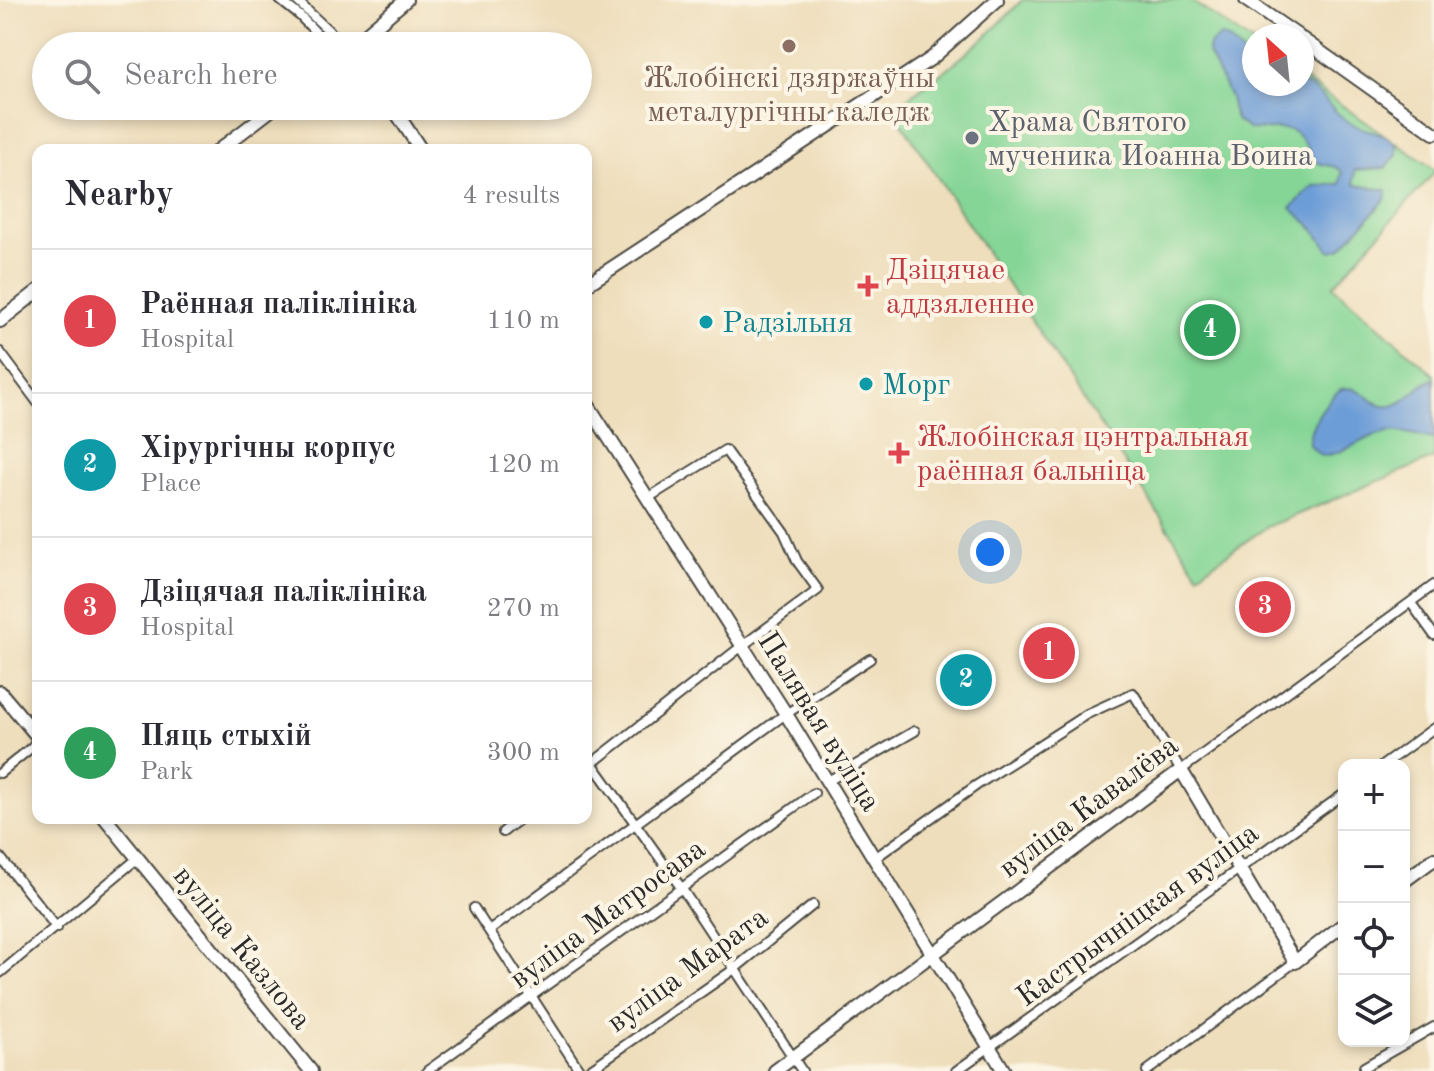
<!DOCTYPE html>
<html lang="en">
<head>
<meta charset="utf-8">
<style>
  :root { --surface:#fff; --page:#f2f2f3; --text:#2b2b33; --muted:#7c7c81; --line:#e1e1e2; --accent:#b45309 }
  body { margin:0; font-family:"Old Standard TT",serif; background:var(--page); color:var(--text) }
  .controls { position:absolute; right:24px; bottom:24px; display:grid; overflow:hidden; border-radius:16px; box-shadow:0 4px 12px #0003 }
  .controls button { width:72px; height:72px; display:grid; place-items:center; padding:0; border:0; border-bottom:2px solid var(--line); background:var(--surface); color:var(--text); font:40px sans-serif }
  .compass { position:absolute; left:1242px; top:24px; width:72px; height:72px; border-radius:50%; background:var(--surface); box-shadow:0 4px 12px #0003; rotate:333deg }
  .you { position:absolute; left:990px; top:552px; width:28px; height:28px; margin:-20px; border:6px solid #fff; border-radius:50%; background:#1a73e8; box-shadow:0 0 0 12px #1a73e833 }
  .badge { display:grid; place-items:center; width:52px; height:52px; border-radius:50%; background:var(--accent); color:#fff; font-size:26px; font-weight:700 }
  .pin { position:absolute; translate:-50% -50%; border:4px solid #fff; box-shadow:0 2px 8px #0006 }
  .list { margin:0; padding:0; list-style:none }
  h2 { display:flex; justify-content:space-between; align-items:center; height:104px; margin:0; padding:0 32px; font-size:34px }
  h2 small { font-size:26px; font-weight:400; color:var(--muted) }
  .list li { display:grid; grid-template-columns:52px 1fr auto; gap:24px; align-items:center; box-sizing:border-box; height:144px; padding:0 32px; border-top:2px solid var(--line) }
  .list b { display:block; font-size:30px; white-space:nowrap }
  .list p { margin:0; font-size:26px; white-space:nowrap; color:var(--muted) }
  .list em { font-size:26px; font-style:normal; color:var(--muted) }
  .icon { flex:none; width:44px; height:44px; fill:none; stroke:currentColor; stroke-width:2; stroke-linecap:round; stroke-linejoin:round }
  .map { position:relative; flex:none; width:1434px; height:1071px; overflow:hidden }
  .search { position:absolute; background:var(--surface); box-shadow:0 4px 12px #0003; left:32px; top:32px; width:560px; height:88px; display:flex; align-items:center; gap:20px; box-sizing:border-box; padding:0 28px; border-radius:44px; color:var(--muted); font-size:30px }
  .panel { position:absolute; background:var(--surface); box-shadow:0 4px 12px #0003; left:32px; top:144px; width:560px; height:680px; border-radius:16px }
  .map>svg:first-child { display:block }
  .green { fill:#85d696; stroke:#588060; stroke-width:2 }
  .water { fill:#6d9dd7; stroke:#4c6481; stroke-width:2 }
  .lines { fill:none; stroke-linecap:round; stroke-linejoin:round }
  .street-casing { stroke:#484641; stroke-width:12 }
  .secondary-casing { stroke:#484641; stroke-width:16 }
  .street { stroke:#fff; stroke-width:8 }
  .secondary { stroke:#fff; stroke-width:12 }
  .education-dot { fill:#8d6e63; stroke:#fcf5e5; stroke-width:3 }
  .worship-dot { fill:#6b7280; stroke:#fcf5e5; stroke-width:3 }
  .health-dot { fill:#e0444e; stroke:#fcf5e5; stroke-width:3 }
  .culture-dot { fill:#0f9aa8; stroke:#fcf5e5; stroke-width:3 }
  .labels { text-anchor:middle; stroke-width:8; stroke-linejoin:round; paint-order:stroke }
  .education-label { font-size:30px; fill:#785e54; stroke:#fcf5e5 }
  .worship-label { font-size:30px; fill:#5b616d; stroke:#fcf5e5; text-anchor:start }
  .health-label { font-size:30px; fill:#be3a42; stroke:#fcf5e5; text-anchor:start }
  .culture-label { font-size:30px; fill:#0d838f; stroke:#fcf5e5; text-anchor:start }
  .street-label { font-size:30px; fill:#2b2b2b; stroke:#fcf5e5 }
</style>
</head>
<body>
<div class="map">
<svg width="1434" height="1071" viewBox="0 0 1434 1071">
  <rect width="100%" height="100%" fill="#fcf5e5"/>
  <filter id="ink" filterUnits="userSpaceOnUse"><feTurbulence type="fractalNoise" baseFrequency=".0125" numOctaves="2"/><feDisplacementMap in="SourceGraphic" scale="16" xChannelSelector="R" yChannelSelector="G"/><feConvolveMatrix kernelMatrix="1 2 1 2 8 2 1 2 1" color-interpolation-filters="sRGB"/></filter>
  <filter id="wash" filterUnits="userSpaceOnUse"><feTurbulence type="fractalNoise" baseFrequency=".006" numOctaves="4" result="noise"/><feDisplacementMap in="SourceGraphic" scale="32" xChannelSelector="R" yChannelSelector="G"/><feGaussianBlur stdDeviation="1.8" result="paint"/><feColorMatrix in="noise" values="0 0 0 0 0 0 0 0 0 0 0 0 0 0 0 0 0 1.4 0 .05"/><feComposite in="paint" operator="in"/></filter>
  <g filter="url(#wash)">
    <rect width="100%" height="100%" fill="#eedebc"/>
    <!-- green -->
    <path class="green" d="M1022 0H1190L1254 44V84H1302V78L1434 169V173L1333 286 1434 375V458L1267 527 1198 574 892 108C940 77 983 43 1022 0Z"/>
    <!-- water -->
    <path class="water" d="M1221 36 1228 39 1254 64V84C1268 84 1293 80 1303 84 1320 89 1332 111 1347 121 1362 131 1387 132 1397 146V155L1385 168 1355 170 1354 183 1356 185 1387 190 1385 200 1340 249 1330 251 1311 226 1291 208 1313 186 1340 184 1342 172C1335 163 1324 168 1315 161 1292 117 1289 132 1249 129L1237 121 1233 112 1230 97 1208 53 1209 45Z
      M1434 379V439C1419 437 1404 430 1389 432 1364 435 1348 454 1321 456L1309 445C1307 427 1327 400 1341 389 1368 384 1370 410 1392 406 1408 403 1418 384 1434 379Z"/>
  </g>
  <g filter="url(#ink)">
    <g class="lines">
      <defs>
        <path id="street" d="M280 0 300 16 329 46
          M296 0 345 46
          M0 352 38 403
          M1411 603 1434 635
          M592 763 682 889 802 1071
          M1383 765 1434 728
          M586 768 742 646 818 590 797 561 784 532 725 450 648 498
          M0 773 32 747 38 738
          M828 781 915 731
          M503 832 521 818
          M0 857 57 928
          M875 858 977 785 1087 714 1133 693 1181 770 1434 585
          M474 908 580 1071
          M489 931 780 718 870 659
          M0 973 138 858
          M1364 1067 1434 1027
          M427 1071 814 793
          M588 1071 733 970 813 905
          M956 1071 1344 794
          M1147 1071 1295 962"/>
        <path id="secondary" d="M1246 0 1298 36
          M1302 39 1434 133
          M352 46 406 0
          M392 106 421 150
          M219 150 276 106
          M586 285 932 58 997 0
          M0 321 38 291
          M586 402 786 714 1004 1071
          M0 692 38 737
          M105 818 311 1071
          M1404 881 1434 859
          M775 1071 1181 770 1295 962 1344 924"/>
      </defs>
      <!-- street casing -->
      <use href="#street" class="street-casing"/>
      <!-- secondary casing -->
      <use href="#secondary" class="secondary-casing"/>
      <!-- street -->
      <use href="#street" class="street"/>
      <!-- secondary -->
      <use href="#secondary" class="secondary"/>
    </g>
  </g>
  <!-- markers -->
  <circle class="education-dot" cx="789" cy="46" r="8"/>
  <circle class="worship-dot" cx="972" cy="138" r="8"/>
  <g class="health-dot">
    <path d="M864 274h8v8h8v8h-8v8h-8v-8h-8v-8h8z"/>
    <path d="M895 441h8v8h8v8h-8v8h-8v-8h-8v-8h8z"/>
  </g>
  <g class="culture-dot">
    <circle cx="706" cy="322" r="8"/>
    <circle cx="866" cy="384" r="8"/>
  </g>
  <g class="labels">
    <!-- education labels -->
    <g class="education-label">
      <text x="789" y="87">Жлобінскі дзяржаўны<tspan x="789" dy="34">металургічны каледж</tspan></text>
    </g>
    <!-- worship labels -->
    <g class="worship-label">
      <text x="988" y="131">Храма Святого<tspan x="988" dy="34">мученика Иоанна Воина</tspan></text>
    </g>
    <!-- health labels -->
    <g class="health-label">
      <text x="886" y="279">Дзіцячае<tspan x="886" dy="34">аддзяленне</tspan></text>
      <text x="917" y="446">Жлобінская цэнтральная<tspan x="917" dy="34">раённая бальніца</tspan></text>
    </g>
    <!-- culture labels -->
    <g class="culture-label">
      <text x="722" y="332">Радзільня</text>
      <text x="882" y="394">Морг</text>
    </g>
    <!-- street labels -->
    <g class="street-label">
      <text transform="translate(820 721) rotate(58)" y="10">Палявая вуліца</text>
      <text transform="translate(1088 806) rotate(-37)" y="10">вуліца Кавалёва</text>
      <text transform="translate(607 913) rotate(-36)" y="10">вуліца Матросава</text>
      <text transform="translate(1137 914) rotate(-36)" y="10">Кастрычніцкая вуліца</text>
      <text transform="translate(243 947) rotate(51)" y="10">вуліца Казлова</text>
      <text transform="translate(687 969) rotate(-36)" y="10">вуліца Марата</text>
    </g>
  </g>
</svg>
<div class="controls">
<button>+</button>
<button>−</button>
<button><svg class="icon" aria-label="locate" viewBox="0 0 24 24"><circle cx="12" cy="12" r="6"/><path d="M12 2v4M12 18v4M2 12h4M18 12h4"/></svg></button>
<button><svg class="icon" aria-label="layers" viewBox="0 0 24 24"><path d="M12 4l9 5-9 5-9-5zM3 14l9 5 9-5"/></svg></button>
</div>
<svg class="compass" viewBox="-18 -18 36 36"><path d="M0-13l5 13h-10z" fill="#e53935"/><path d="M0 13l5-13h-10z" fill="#7c7c81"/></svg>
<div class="you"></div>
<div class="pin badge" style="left:1049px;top:653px;background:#e0444e">1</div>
<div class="pin badge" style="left:966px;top:680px;background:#0f9aa8">2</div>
<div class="pin badge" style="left:1265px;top:607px;background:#e0444e">3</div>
<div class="pin badge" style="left:1210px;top:330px;background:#2e9e5b">4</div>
<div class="search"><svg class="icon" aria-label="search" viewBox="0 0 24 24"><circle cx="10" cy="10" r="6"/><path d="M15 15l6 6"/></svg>Search here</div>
<section class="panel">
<h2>Nearby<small>4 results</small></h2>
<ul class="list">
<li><span class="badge" style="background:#e0444e">1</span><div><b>Раённая паліклініка</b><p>Hospital</p></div><em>110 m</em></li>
<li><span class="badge" style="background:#0f9aa8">2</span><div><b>Хірургічны корпус</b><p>Place</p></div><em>120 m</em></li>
<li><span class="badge" style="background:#e0444e">3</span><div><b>Дзіцячая паліклініка</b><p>Hospital</p></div><em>270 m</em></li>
<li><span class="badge" style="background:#2e9e5b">4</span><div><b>Пяць стыхій</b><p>Park</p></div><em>300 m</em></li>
</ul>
</section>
</div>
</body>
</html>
